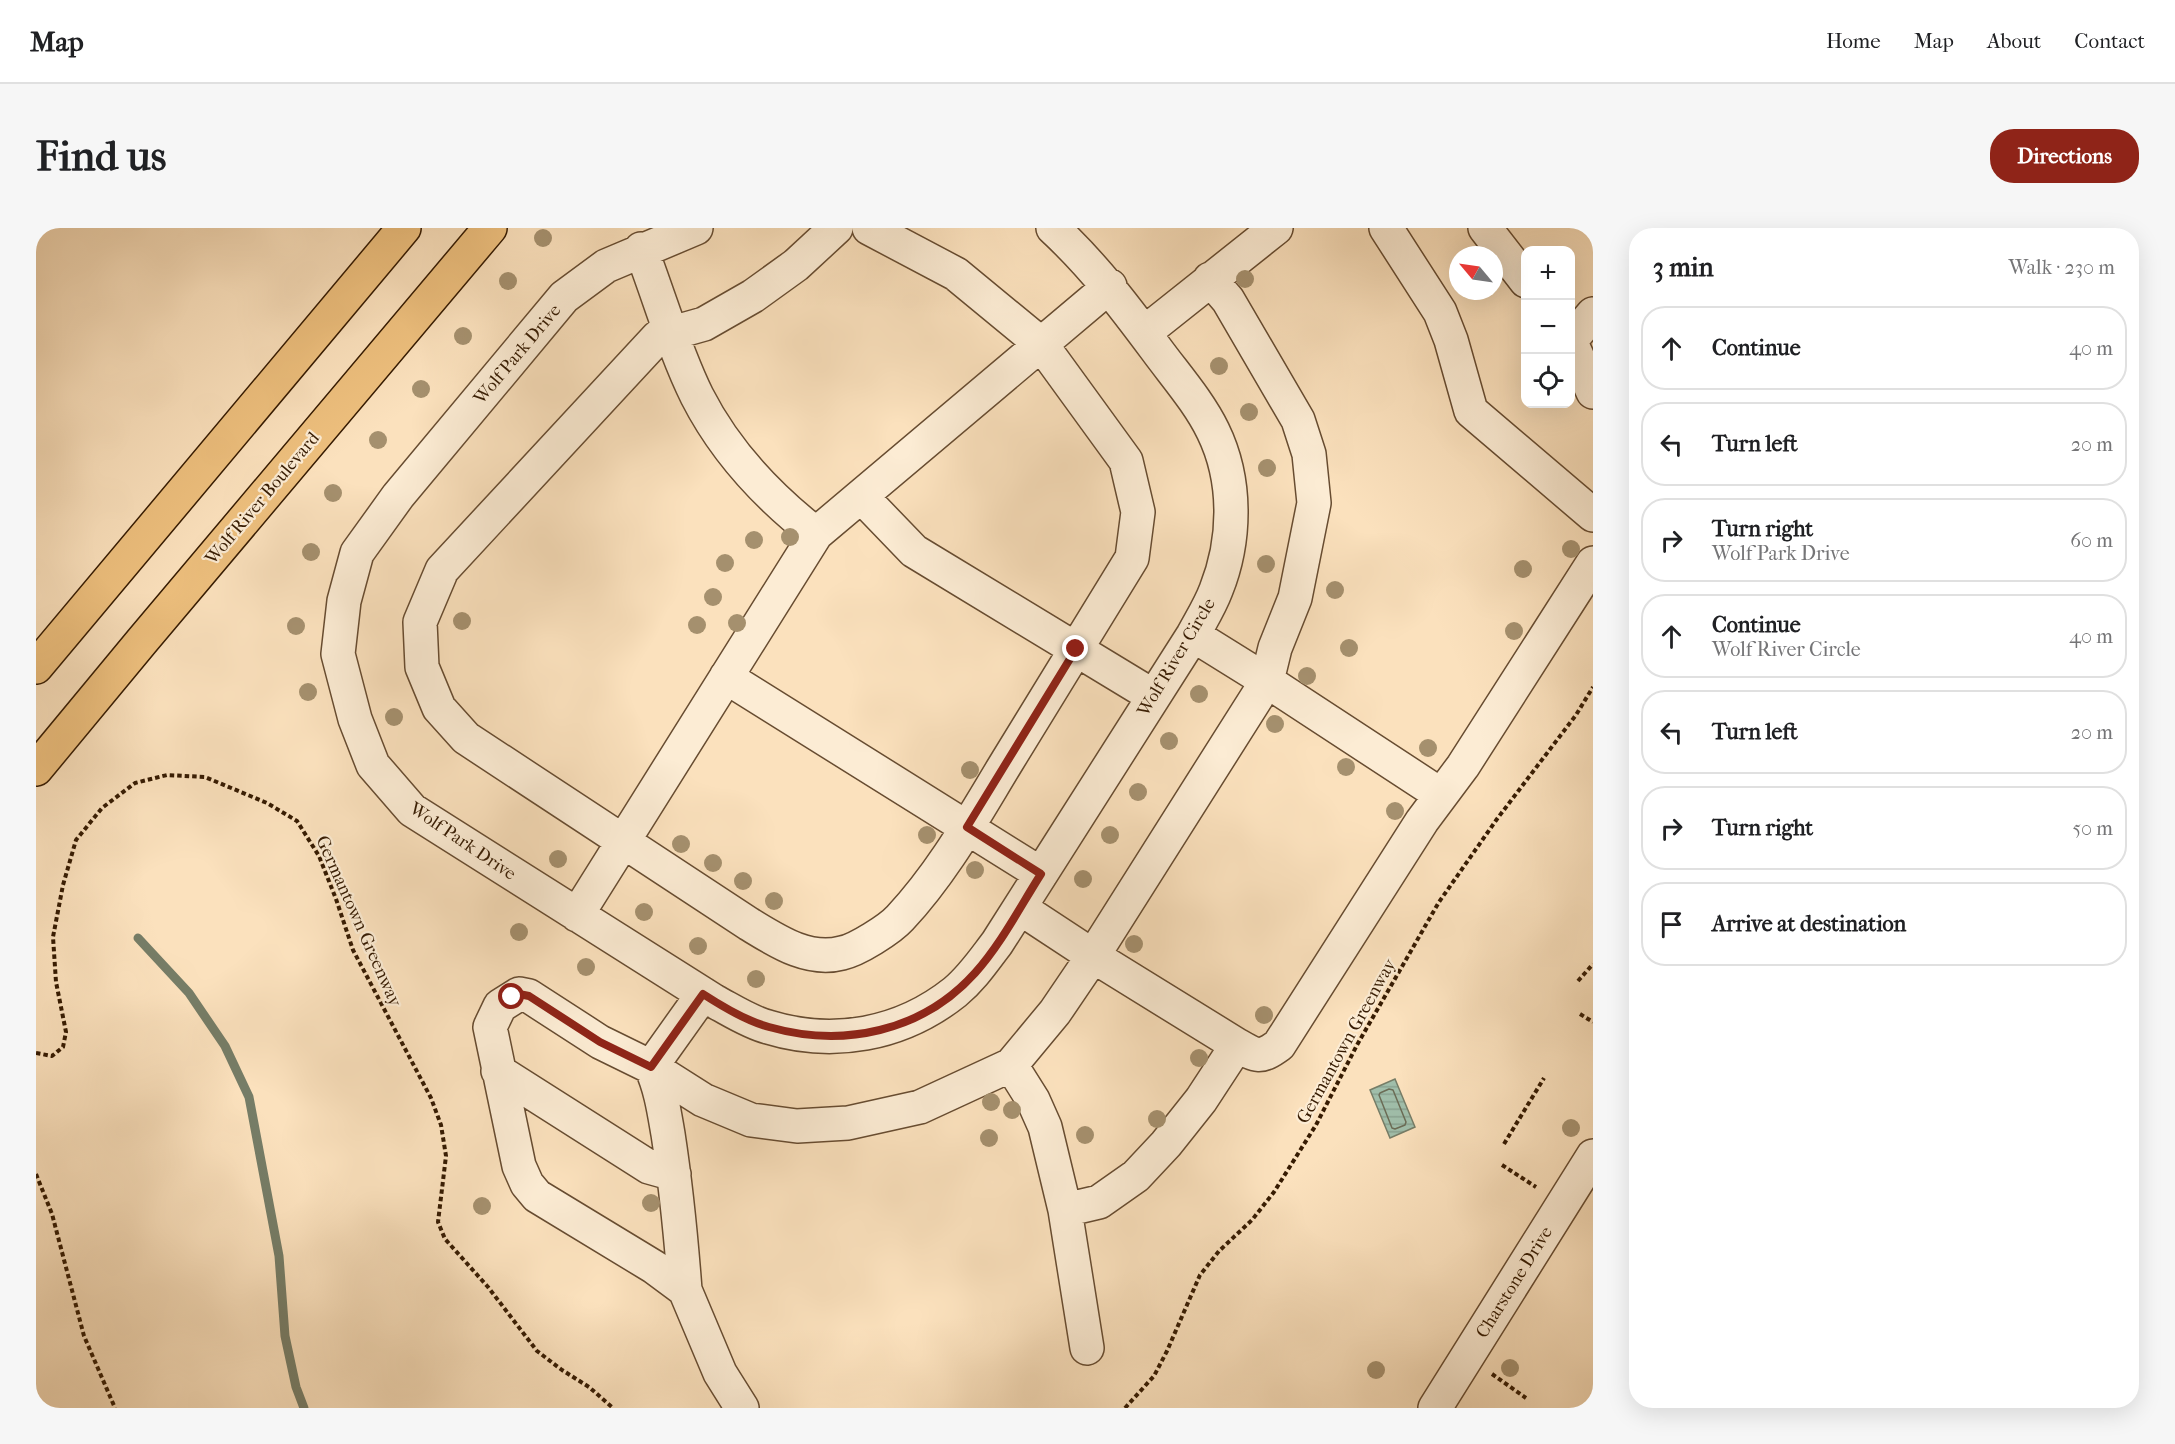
<!DOCTYPE html>
<html lang="en">
<head>
<meta charset="utf-8">
<style>
  :root { --surface:#fff; --page:#f6f6f6; --text:#202124; --muted:#757577; --line:#e0e0e0; --accent:#8f2418 }
  body { margin:0; font-family:"IM FELL French Canon",serif; background:var(--page); color:var(--text) }
  .controls { position:absolute; right:18px; top:18px; display:grid; overflow:hidden; border-radius:12px; box-shadow:0 6px 24px #0002 }
  .controls button { width:54px; height:54px; display:grid; place-items:center; padding:0; border:0; border-bottom:2px solid var(--line); background:var(--surface); color:var(--text); font:30px sans-serif }
  .compass { position:absolute; left:1413px; top:18px; width:54px; height:54px; border-radius:50%; background:var(--surface); box-shadow:0 6px 24px #0002; rotate:299deg }
  .stop { position:absolute; width:18px; height:18px; margin:-14px; border:4px solid #8f2418; border-radius:50%; background:#fff }
  .stop.end { background:#8f2418; border-color:#fff; box-shadow:0 2px 6px #0008 }
  .list { margin:0; padding:0; list-style:none }
  h2 { display:flex; justify-content:space-between; align-items:center; height:78px; margin:0; padding:0 24px; font-size:26px }
  h2 small { font-size:20px; font-weight:400; color:var(--muted) }
  .list li { display:grid; grid-template-columns:39px 1fr auto; gap:18px; align-items:center; box-sizing:border-box; height:84px; margin:0 12px 12px; padding:0 12px; border:2px solid var(--line); border-radius:24px }
  .list b { display:block; font-size:22px; white-space:nowrap }
  .list p { margin:0; font-size:20px; white-space:nowrap; color:var(--muted) }
  .list em { font-size:20px; font-style:normal; color:var(--muted) }
  .icon { flex:none; width:33px; height:33px; fill:none; stroke:currentColor; stroke-width:2; stroke-linecap:round; stroke-linejoin:round }
  .map { position:relative; flex:none; width:1557px; height:1180px; overflow:hidden; border-radius:24px }
  header { display:flex; align-items:center; gap:36px; box-sizing:border-box; height:84px; padding:0 30px; background:var(--surface); border-bottom:2px solid var(--line) }
  header strong { font-size:28px }
  nav { display:flex; gap:33px; margin-inline-start:auto; font-size:21px }
  .intro { display:flex; align-items:center; justify-content:space-between; box-sizing:border-box; height:144px; padding:0 36px }
  h1 { margin:0; font-size:42px }
  .button { padding:15px 27px; border-radius:24px; background:var(--accent); color:#fff; font-size:21px; font-weight:700 }
  main { display:flex; gap:36px; padding:0 36px }
  aside { flex:1; background:var(--surface); border-radius:24px; box-shadow:0 6px 24px #0002 }
  .map>svg:first-child { display:block }
  .water { fill:url(#water-rules); stroke:#767d67; stroke-width:1.5 }
  .lines { fill:none; stroke-linecap:round; stroke-linejoin:round }
  .shore { stroke:#6b6c56; stroke-width:1.5 }
  .stream { stroke:#767d67; stroke-width:9 }
  .minor-casing { stroke:#674c31; stroke-width:36 }
  .major-casing { stroke:#361b02; stroke-width:36 }
  .path { stroke:#361b02; stroke-width:4; stroke-dasharray:4.5 3; stroke-linecap:butt }
  .minor { stroke:#fcecd4; stroke-width:33 }
  .major { stroke:#eec07e; stroke-width:33 }
  .tree { fill:#a5906e }
  .route { stroke:#8f2418; stroke-width:8 }
  .labels { text-anchor:middle; stroke-width:4.5; stroke-linejoin:round; paint-order:stroke }
  .street-label { font-size:18px; fill:#361b02; stroke:#fcecd4 }
</style>
</head>
<body>
<header>
<strong>Map</strong>
<nav><a>Home</a><a>Map</a><a>About</a><a>Contact</a></nav>
</header>
<div class="intro"><h1>Find us</h1><a class="button">Directions</a></div>
<main>
<div class="map">
<svg width="1557" height="1180" viewBox="0 0 1557 1180">
  <defs>
    <pattern id="water-rules" width="6" height="5" patternUnits="userSpaceOnUse" patternTransform="scale(1.5)"><rect width="6" height="5" fill="#a0beaa"/><path d="M0 2.5h6" fill="none" stroke="#8aa391"/></pattern>
  </defs>
  <rect width="100%" height="100%" fill="#fbe1bd"/>
  <filter id="stains"><feTurbulence type="fractalNoise" baseFrequency=".00333" numOctaves="4"/><feColorMatrix values="0 0 0 0 .2 0 0 0 0 .09 0 0 0 0 .02 0 0 0 .5 -.17"/></filter>
  <radialGradient id="worn" r=".72"><stop offset=".6" stop-color="#630" stop-opacity="0"/><stop offset="1" stop-color="#630" stop-opacity=".3"/></radialGradient>
  <!-- water -->
  <path class="water" d="M1359 851 1379 899 1354 910 1334 862Z"/>
  <g class="lines">
    <!-- shore -->
    <path class="shore" d="M1353 861 1357 862 1370 894 1369 897 1359 901 1356 900 1343 867 1344 865Z"/>
    <!-- stream -->
    <path class="stream" d="M102 710 153 765 189 818 213 869 243 1028 249 1108 260 1159 268 1180"/>
    <defs>
      <path id="minor" d="M660 0 570 38 528 69 362 268 321 325 308 373 302 426 319 491 337 537 376 582 678 773C695 782 713 794 732 799 797 819 865 807 919 764 936 750 948 732 961 715L1157 407C1165 392 1174 378 1180 362 1200 312 1201 252 1177 203 1163 174 1139 147 1120 121 1088 78 1057 37 1017 0
        M800 0 760 37 717 68 668 96 622 109 406 342 384 394 386 439 403 480 430 510 713 696C741 713 772 734 806 725 821 722 854 701 864 690 908 643 939 586 972 532 1013 464 1055 397 1096 330L1102 284 1090 233 1005 116 920 46 833 0
        M1350 0 1404 84 1415 112 1435 183 1557 287
        M1449 0 1490 53
        M605 21C623 68 639 124 661 168 689 223 731 268 780 306
        M1108 105 1240 0
        M1534 112 1557 164
        M1535 112 1557 86
        M825 268 878 323 1117 468
        M1157 407 1231 453 1405 567
        M690 449 1005 646
        M984 680 1057 728 1201 817
        M541 687 780 306 1074 58
        M667 766 615 839 564 814 493 768 483 766 464 778 454 799 483 938 491 956 501 968 618 1039 649 1062 684 1145 706 1180
        M975 837 997 872 1009 899 1029 982 1051 1120
        M615 839 667 872 715 892 761 898 812 895 884 879 975 837 1019 784 1057 728 1231 453 1239 420 1259 370 1278 275 1273 226 1262 192 1192 72 1174 51
        M615 839C625 861 628 883 632 906 640 958 645 1009 649 1062
        M462 843 613 939 638 946
        M1029 982 1063 974 1100 948 1130 916 1165 872 1201 817C1220 828 1224 831 1243 817L1386 593 1427 538 1557 335
        M1399 1180 1557 928"/>
      <path id="major" d="M0 439 368 0
        M0 541 106 413 454 0"/>
    </defs>
    <!-- minor casing -->
    <use href="#minor" class="minor-casing"/>
    <!-- major casing -->
    <use href="#major" class="major-casing"/>
    <!-- path -->
    <path class="path" d="M1542 753 1557 736
      M1544 786 1557 794
      M0 825 16 828 27 819 30 804 20 754 17 709 27 657 40 612 66 580 99 555 131 547 169 549 231 575 261 593 283 628 300 671 317 722 395 870 405 897 410 928 402 994 409 1011 452 1059 501 1123 526 1142 553 1159 577 1180
      M1468 916 1508 850
      M1466 937 1500 959
      M0 946 16 986 48 1108 79 1180
      M1456 1146 1490 1170
      M1089 1180 1118 1148 1131 1123 1164 1047 1183 1023 1216 992 1238 964 1280 897 1321 817 1403 674 1461 591 1540 487 1557 459"/>
    <!-- minor -->
    <use href="#minor" class="minor"/>
    <!-- major -->
    <use href="#major" class="major"/>
  </g>
  <!-- trees -->
  <g class="tree">
    <circle cx="507" cy="10" r="9"/>
    <circle cx="1209" cy="51" r="9"/>
    <circle cx="472" cy="53" r="9"/>
    <circle cx="427" cy="108" r="9"/>
    <circle cx="1183" cy="138" r="9"/>
    <circle cx="385" cy="161" r="9"/>
    <circle cx="1213" cy="184" r="9"/>
    <circle cx="342" cy="212" r="9"/>
    <circle cx="1231" cy="240" r="9"/>
    <circle cx="297" cy="265" r="9"/>
    <circle cx="754" cy="309" r="9"/>
    <circle cx="718" cy="312" r="9"/>
    <circle cx="1535" cy="321" r="9"/>
    <circle cx="275" cy="324" r="9"/>
    <circle cx="689" cy="335" r="9"/>
    <circle cx="1230" cy="336" r="9"/>
    <circle cx="1487" cy="341" r="9"/>
    <circle cx="1299" cy="362" r="9"/>
    <circle cx="677" cy="369" r="9"/>
    <circle cx="426" cy="393" r="9"/>
    <circle cx="701" cy="395" r="9"/>
    <circle cx="661" cy="397" r="9"/>
    <circle cx="260" cy="398" r="9"/>
    <circle cx="1478" cy="403" r="9"/>
    <circle cx="1313" cy="420" r="9"/>
    <circle cx="1271" cy="448" r="9"/>
    <circle cx="272" cy="464" r="9"/>
    <circle cx="1163" cy="466" r="9"/>
    <circle cx="358" cy="489" r="9"/>
    <circle cx="1239" cy="496" r="9"/>
    <circle cx="1133" cy="513" r="9"/>
    <circle cx="1392" cy="520" r="9"/>
    <circle cx="1310" cy="539" r="9"/>
    <circle cx="934" cy="542" r="9"/>
    <circle cx="1102" cy="564" r="9"/>
    <circle cx="1359" cy="583" r="9"/>
    <circle cx="891" cy="607" r="9"/>
    <circle cx="1074" cy="607" r="9"/>
    <circle cx="645" cy="616" r="9"/>
    <circle cx="522" cy="631" r="9"/>
    <circle cx="677" cy="635" r="9"/>
    <circle cx="939" cy="642" r="9"/>
    <circle cx="1047" cy="651" r="9"/>
    <circle cx="707" cy="653" r="9"/>
    <circle cx="738" cy="673" r="9"/>
    <circle cx="608" cy="684" r="9"/>
    <circle cx="483" cy="704" r="9"/>
    <circle cx="1098" cy="716" r="9"/>
    <circle cx="662" cy="718" r="9"/>
    <circle cx="550" cy="739" r="9"/>
    <circle cx="720" cy="751" r="9"/>
    <circle cx="1228" cy="787" r="9"/>
    <circle cx="1163" cy="830" r="9"/>
    <circle cx="955" cy="874" r="9"/>
    <circle cx="976" cy="882" r="9"/>
    <circle cx="1121" cy="891" r="9"/>
    <circle cx="1535" cy="900" r="9"/>
    <circle cx="1049" cy="907" r="9"/>
    <circle cx="953" cy="910" r="9"/>
    <circle cx="615" cy="975" r="9"/>
    <circle cx="446" cy="978" r="9"/>
    <circle cx="1474" cy="1140" r="9"/>
    <circle cx="1340" cy="1142" r="9"/>
  </g>
  <g class="lines">
    <!-- route -->
    <path class="route" d="M476 769 483 766 493 768 564 814 615 839 667 766C687 779 710 793 733 799 807 820 886 804 939 745 965 716 984 679 1005 646L931 599 1040 421"/>
  </g>
  <g class="labels">
    <!-- street labels -->
    <g class="street-label">
      <text transform="translate(481 126) rotate(-50)" y="6">Wolf Park Drive</text>
      <text transform="translate(226 270) rotate(-50)" y="6">Wolf River Boulevard</text>
      <text transform="translate(1140 429) rotate(-59)" y="6">Wolf River Circle</text>
      <text transform="translate(427 613) rotate(34)" y="6">Wolf Park Drive</text>
      <text transform="translate(323 693) rotate(66)" y="6">Germantown Greenway</text>
      <text transform="translate(1310 813) rotate(-61)" y="6">Germantown Greenway</text>
      <text transform="translate(1478 1054) rotate(-58)" y="6">Charstone Drive</text>
    </g>
  </g>
  <rect width="100%" height="100%" filter="url(#stains)"/>
  <rect width="100%" height="100%" fill="url(#worn)"/>
</svg>
<div class="controls">
<button>+</button>
<button>−</button>
<button><svg class="icon" aria-label="locate" viewBox="0 0 24 24"><circle cx="12" cy="12" r="6"/><path d="M12 2v4M12 18v4M2 12h4M18 12h4"/></svg></button>
</div>
<svg class="compass" viewBox="-18 -18 36 36"><path d="M0-13l5 13h-10z" fill="#e53935"/><path d="M0 13l5-13h-10z" fill="#757577"/></svg>
<div class="stop" style="left:476px;top:769px"></div>
<div class="stop end" style="left:1040px;top:421px"></div>
</div>
<aside>
<h2>3 min<small>Walk · 230 m</small></h2>
<ul class="list">
<li><svg class="icon" aria-label="ahead" viewBox="0 0 24 24"><path d="M12 20V5M6 11l6-6 6 6"/></svg><div><b>Continue</b></div><em>40 m</em></li>
<li><svg class="icon" aria-label="left" viewBox="0 0 24 24"><path d="M17 20v-9H6M10 6l-5 5 5 5"/></svg><div><b>Turn left</b></div><em>20 m</em></li>
<li><svg class="icon" aria-label="right" viewBox="0 0 24 24"><path d="M7 20v-9h11M14 6l5 5-5 5"/></svg><div><b>Turn right</b><p>Wolf Park Drive</p></div><em>60 m</em></li>
<li><svg class="icon" aria-label="ahead" viewBox="0 0 24 24"><path d="M12 20V5M6 11l6-6 6 6"/></svg><div><b>Continue</b><p>Wolf River Circle</p></div><em>40 m</em></li>
<li><svg class="icon" aria-label="left" viewBox="0 0 24 24"><path d="M17 20v-9H6M10 6l-5 5 5 5"/></svg><div><b>Turn left</b></div><em>20 m</em></li>
<li><svg class="icon" aria-label="right" viewBox="0 0 24 24"><path d="M7 20v-9h11M14 6l5 5-5 5"/></svg><div><b>Turn right</b></div><em>50 m</em></li>
<li><svg class="icon" aria-label="arrive" viewBox="0 0 24 24"><path d="M6 21V4h12l-3 4 3 4H6"/></svg><div><b>Arrive at destination</b></div></li>
</ul>
</aside>
</main>
</body>
</html>
